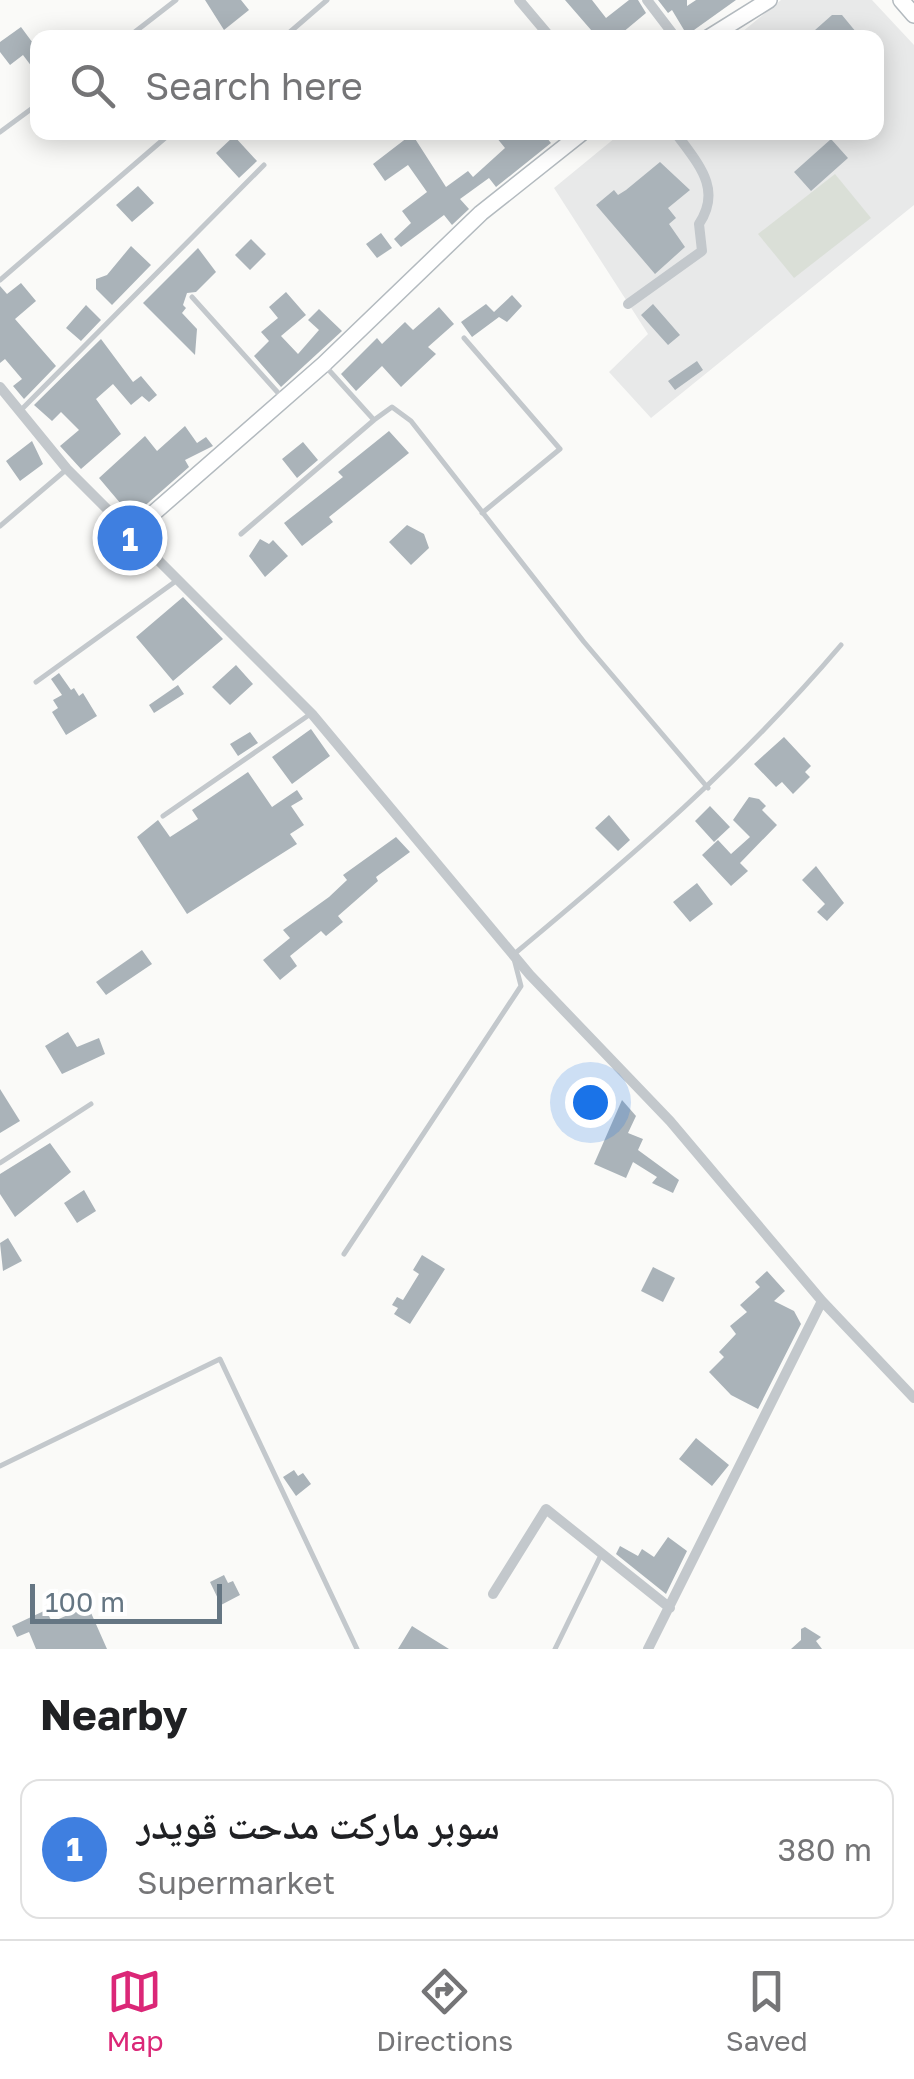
<!DOCTYPE html>
<html lang="en">
<head>
<meta charset="utf-8">
<style>
  :root { --surface:#fff; --page:#f6f6f6; --text:#202124; --muted:#757577; --line:#e0e0e0; --accent:#db2777 }
  body { margin:0; font-family:"Golos Text","Noto Naskh Arabic",sans-serif; background:var(--page); color:var(--text) }
  .scale { position:absolute; left:30px; bottom:25px; width:192px; box-sizing:border-box; padding-left:10px; border:5px solid #657683; border-top:0; font-size:28px; line-height:35px; white-space:nowrap; color:#657683; -webkit-text-stroke:8px #fff; paint-order:stroke }
  .you { position:absolute; left:590px; top:1102px; width:35px; height:35px; margin:-25px; border:8px solid #fff; border-radius:50%; background:#1a73e8; box-shadow:0 0 0 15px #1a73e833 }
  .badge { display:grid; place-items:center; width:65px; height:65px; border-radius:50%; background:var(--accent); color:#fff; font-size:32px; font-weight:700 }
  .pin { position:absolute; translate:-50% -50%; border:5px solid #fff; box-shadow:0 2px 10px #0006 }
  .list { margin:0; padding:0; list-style:none }
  h2 { display:flex; justify-content:space-between; align-items:center; height:130px; margin:0; padding:0 40px; font-size:42px }
  h2 small { font-size:32px; font-weight:400; color:var(--muted) }
  .list li { display:grid; grid-template-columns:65px 1fr auto; gap:30px; align-items:center; box-sizing:border-box; height:140px; margin:0 20px 20px; padding:0 20px; border:2px solid var(--line); border-radius:20px }
  .list b { display:block; font-size:38px; white-space:nowrap }
  .list p { margin:0; font-size:32px; white-space:nowrap; color:var(--muted) }
  .list em { font-size:32px; font-style:normal; color:var(--muted) }
  .icon { flex:none; width:55px; height:55px; fill:none; stroke:currentColor; stroke-width:2; stroke-linecap:round; stroke-linejoin:round }
  .map { position:relative; flex:none; width:914px; height:1649px; overflow:hidden }
  .search { position:absolute; background:var(--surface); box-shadow:0 5px 25px #0003; left:30px; right:30px; top:30px; height:110px; display:flex; align-items:center; gap:25px; box-sizing:border-box; padding:0 35px; border-radius:20px; color:var(--muted); font-size:38px }
  .sheet { height:290px; background:var(--surface) }
  nav { display:flex; justify-content:space-around; align-items:center; box-sizing:border-box; height:140px; border-top:2px solid var(--line); background:var(--surface); font-size:28px; color:var(--muted) }
  nav a { display:grid; justify-items:center; gap:5px }
  nav .on { color:var(--accent) }
  .map>svg:first-child { display:block }
  .built { fill:#e8e9e9 }
  .green { fill:#dadfd7 }
  .building { fill:#aab3b9 }
  .lines { fill:none; stroke-linecap:round; stroke-linejoin:round }
  .secondary-casing { stroke:#b3babf; stroke-width:18 }
  .lane { stroke:#c3c8cc; stroke-width:5 }
  .street { stroke:#c3c8cc; stroke-width:10 }
  .secondary { stroke:#fff; stroke-width:15 }
</style>
</head>
<body>
<div class="map">
<svg width="914" height="1649" viewBox="0 0 914 1649">
  <rect width="100%" height="100%" fill="#fafaf8"/>
  <!-- built -->
  <path class="built" d="M781 0H872L914 45V205L651 418 609 372 648 334 554 188 621 133 876 132V38L736 37Z"/>
  <!-- green -->
  <path class="green" d="M835 174 871 218 794 278 758 234Z"/>
  <!-- building -->
  <path class="building" d="M205 0H241L249 10 224 30Z
    M565 0H592L606 18 629 0H638L646 13 616 38H598Z
    M658 0H687V6L696 0H736L687 35 672 10 668 13Z
    M832 15H842L861 38H806Z
    M21 27 38 50V75L23 55 10 65 0 52V42Z
    M492 132H542L551 143 496 187 489 178 460 199 469 209 452 225 444 215 401 247 394 239 411 223 402 211 427 192 408 165 385 181 373 164 412 134 446 187 468 171 473 177 505 148Z
    M234 136 257 161 239 178 216 153Z
    M831 139 848 158 811 191 794 172Z
    M660 162 690 190 668 208 676 218 669 224 685 247 655 274 596 205 614 190 618 195 626 190Z
    M138 186 154 203 132 222 116 205Z
    M381 233 392 248 377 258 366 244Z
    M251 239 266 254 250 270 235 255Z
    M131 246 151 265 112 305 96 289V279L107 275Z
    M198 248 216 272 196 292 187 293 183 305 186 308 182 313 197 329 195 355 143 303Z
    M21 283 36 301 15 319 56 366 24 399 13 386 22 379 5 359 0 363V286L7 294Z
    M286 292 306 315 281 336 298 354 319 330 308 320 319 309 342 331 281 387 254 356 269 341 261 332 278 318 269 307Z
    M512 295 522 306 507 322 499 317 472 337 461 322 486 304 494 312Z
    M653 304 680 335 668 345 641 315Z
    M86 305 101 320 81 341 66 328Z
    M439 307 454 324 428 347 436 354 401 387 382 366 356 391 341 374 377 338 382 344 405 322 413 330Z
    M101 339 133 382 141 376 157 395 149 402 142 396 131 405 113 384 96 399 121 434 81 469 60 446 79 430 61 412 52 421 34 405Z
    M697 361 703 370 675 390 668 381Z
    M185 426 197 443 206 437 213 446 185 460 189 467 132 517 99 478 145 436 157 451Z
    M389 431 409 453 329 517 333 522 302 546 284 523 343 477 338 472Z
    M32 441 43 464 20 481 6 461Z
    M303 442 318 460 297 478 282 459Z
    M407 525 424 534 429 548 411 565 389 542Z
    M260 539 269 544 273 540 288 556 265 577 249 556Z
    M183 597 223 639 173 681 136 637Z
    M236 665 253 684 230 705 212 687Z
    M59 673 71 690 74 688 79 696 83 693 97 716 66 735 52 712 58 708 53 700 62 695 51 679Z
    M178 685 184 694 154 713 149 705Z
    M311 729 330 756 292 784 272 757Z
    M250 732 258 743 238 756 230 744Z
    M784 737 811 766 805 772 810 777 793 794 782 782 776 787 754 764Z
    M248 772 272 807 297 790 303 799 291 806 304 825 290 834 297 844 187 914 137 837 158 820 170 837 198 819 192 810Z
    M749 797 759 799 766 806 762 810 777 825 740 863 748 871 731 886 702 855 718 840 731 854 750 837 733 820Z
    M710 806 730 827 714 842 695 821Z
    M609 815 630 840 618 851 595 828Z
    M396 837 410 852 376 877 378 881 338 916 343 922 326 936 321 931 290 956 297 966 280 980 263 960 290 938 283 930 329 897 347 880 343 875Z
    M816 866 844 903 827 921 817 912 825 904 802 880Z
    M697 883 713 904 690 922 673 902Z
    M142 950 152 964 106 995 96 982Z
    M68 1032 77 1047 99 1038 105 1054 62 1074 45 1046Z
    M0 1089 20 1121 0 1133Z
    M622 1100 636 1116 628 1133 643 1139 638 1150 679 1180 673 1193 652 1183 657 1177 633 1162 626 1178 594 1164Z
    M50 1143 71 1172 15 1217 0 1194V1174Z
    M84 1190 96 1211 77 1223 64 1203Z
    M8 1238 22 1261 3 1271 0 1243Z
    M422 1255 445 1269 410 1324 394 1314 398 1308 392 1305 397 1297 403 1300 419 1274 413 1270Z
    M653 1267 675 1278 663 1302 641 1291Z
    M767 1271 785 1291 774 1301 794 1311 801 1324 758 1409 731 1395 709 1372 724 1357 719 1352 736 1334 730 1326 747 1312 740 1305 760 1287 755 1282Z
    M696 1438 729 1465 712 1486 679 1459Z
    M294 1470 298 1476 303 1473 311 1484 296 1496 283 1477Z
    M668 1537 687 1551 666 1594 616 1554 620 1546 638 1556 642 1549 654 1557Z
    M224 1575 228 1583 233 1581 240 1595 221 1605 210 1582Z
    M88 1606 107 1649H36L29 1632 17 1637 12 1626 46 1610 52 1622Z
    M412 1626 449 1649H398Z
    M805 1627 821 1637 816 1641 822 1649H791L801 1640V1629Z"/>
  <g class="lines">
    <defs>
      <path id="secondary" d="M901 0 914 15
        M708 38 769 0
        M133 531 324 364 481 213 583 132"/>
    </defs>
    <!-- secondary casing -->
    <use href="#secondary" class="secondary-casing"/>
    <!-- lane -->
    <path class="lane" d="M127 38 176 0
      M283 38 327 0
      M0 132 38 104
      M0 280 172 132
      M192 297 280 395
      M464 338 560 449 482 513
      M327 368 374 420 392 407 411 421 584 642 708 788
      M20 411 264 165
      M0 526 67 469
      M241 534 374 420
      M36 682 176 581
      M163 816 309 715
      M0 1163 91 1104
      M344 1254 521 986 513 955C633 855 739 765 841 645
      M0 1466 220 1359 357 1649
      M555 1649 600 1557"/>
    <!-- street -->
    <path class="street" d="M519 0 551 38
      M647 0 676 38
      M628 304 702 251 699 224C723 188 697 163 675 132
      M0 387 67 469 312 714 530 975 670 1121 822 1301 914 1398
      M493 1594 546 1509 670 1608
      M648 1649 822 1301"/>
    <!-- secondary -->
    <use href="#secondary" class="secondary"/>
  </g>
</svg>
<div class="scale">100 m</div>
<div class="you"></div>
<div class="pin badge" style="left:130px;top:538px;background:#3f7fe0">1</div>
<div class="search"><svg class="icon" aria-label="search" viewBox="0 0 24 24"><circle cx="10" cy="10" r="6"/><path d="M15 15l6 6"/></svg>Search here</div>
</div>
<section class="sheet">
<h2>Nearby<small></small></h2>
<ul class="list">
<li><span class="badge" style="background:#3f7fe0">1</span><div><b>سوبر ماركت مدحت قويدر</b><p>Supermarket</p></div><em>380 m</em></li>
</ul>
</section>
<nav>
<a class="on"><svg class="icon" aria-label="map" viewBox="0 0 24 24"><path d="M3 6l6-2 6 2 6-2v14l-6 2-6-2-6 2zM9 4v14M15 6v14"/></svg>Map</a>
<a><svg class="icon" aria-label="directions" viewBox="0 0 24 24"><path d="M12 3l9 9-9 9-9-9zM9 14v-3h6M13 9l2 2-2 2"/></svg>Directions</a>
<a><svg class="icon" aria-label="saved" viewBox="0 0 24 24"><path d="M7 4h10v16l-5-4-5 4z"/></svg>Saved</a>
</nav>
</body>
</html>
